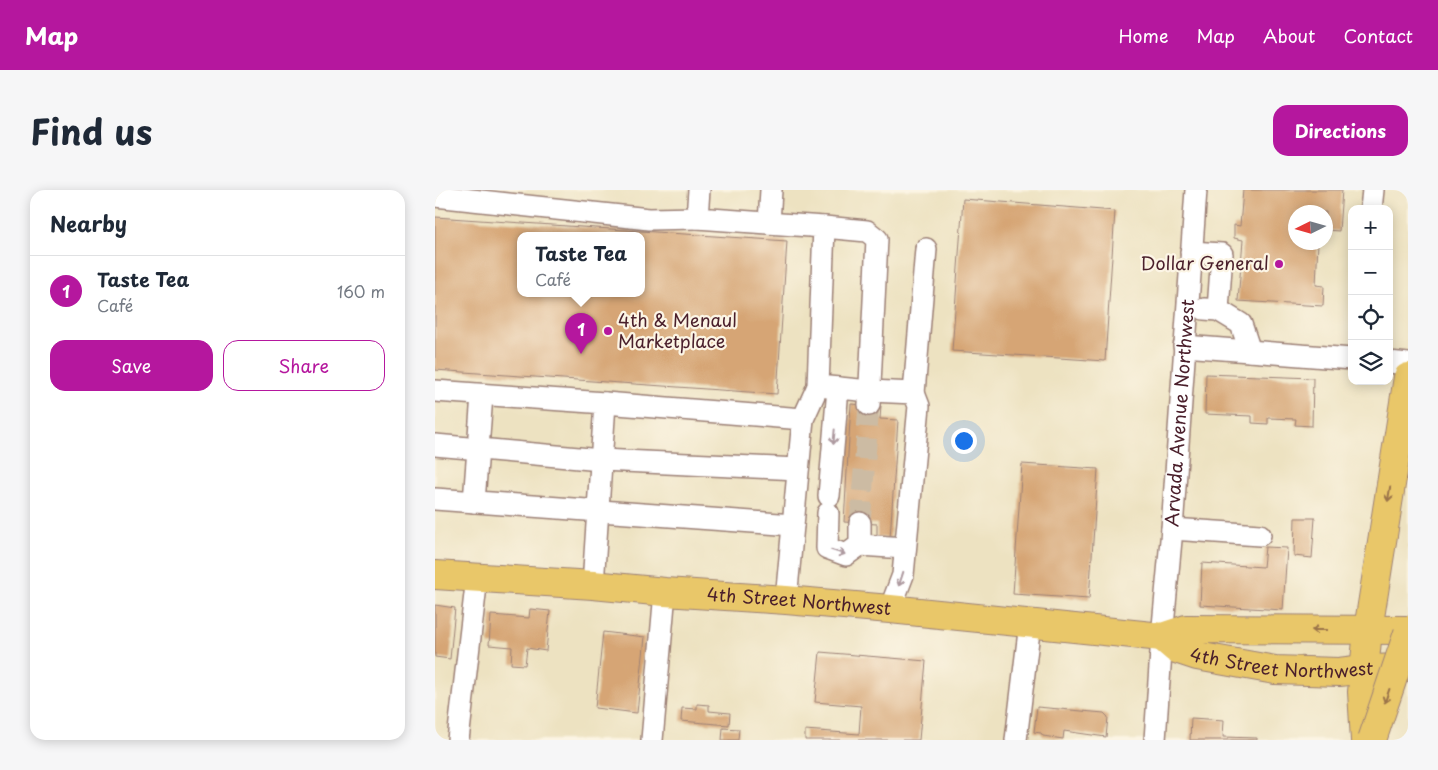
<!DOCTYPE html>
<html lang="en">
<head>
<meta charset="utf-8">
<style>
  :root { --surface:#fff; --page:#f6f6f7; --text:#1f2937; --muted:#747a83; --line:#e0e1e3; --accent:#b5179e }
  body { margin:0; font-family:"Playpen Sans",sans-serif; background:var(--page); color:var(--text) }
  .controls { position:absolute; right:15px; top:15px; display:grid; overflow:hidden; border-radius:10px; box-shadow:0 2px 12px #0003 }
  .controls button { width:45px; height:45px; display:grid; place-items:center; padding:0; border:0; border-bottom:1px solid var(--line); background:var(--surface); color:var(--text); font:25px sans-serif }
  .compass { position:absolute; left:853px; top:15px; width:45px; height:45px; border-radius:50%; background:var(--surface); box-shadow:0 2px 12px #0003; rotate:265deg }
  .you { position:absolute; left:528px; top:250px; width:18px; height:18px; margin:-12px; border:4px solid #fff; border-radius:50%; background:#1a73e8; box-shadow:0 0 0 8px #1a73e833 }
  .badge { display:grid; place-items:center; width:32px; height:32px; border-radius:50%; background:var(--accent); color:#fff; font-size:16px; font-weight:700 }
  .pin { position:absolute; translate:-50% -41px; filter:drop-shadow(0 1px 2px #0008) }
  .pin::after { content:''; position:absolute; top:26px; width:18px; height:15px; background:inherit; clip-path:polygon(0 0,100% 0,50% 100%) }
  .popup { position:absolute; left:82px; top:42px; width:128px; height:65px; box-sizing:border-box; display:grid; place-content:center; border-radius:10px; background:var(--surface); filter:drop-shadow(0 1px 4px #0005); font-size:16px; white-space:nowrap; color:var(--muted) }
  .popup b { font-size:19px; color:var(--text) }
  .popup::after { content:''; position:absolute; left:50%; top:100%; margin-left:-10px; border:10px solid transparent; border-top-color:var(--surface) }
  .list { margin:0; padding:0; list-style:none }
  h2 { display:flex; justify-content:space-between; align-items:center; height:65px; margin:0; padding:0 20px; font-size:21px }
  h2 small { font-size:16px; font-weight:400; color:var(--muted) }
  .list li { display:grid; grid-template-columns:32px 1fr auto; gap:15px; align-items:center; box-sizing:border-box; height:70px; padding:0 20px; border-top:1px solid var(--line) }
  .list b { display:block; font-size:19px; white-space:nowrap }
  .list p { margin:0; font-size:16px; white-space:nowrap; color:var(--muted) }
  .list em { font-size:16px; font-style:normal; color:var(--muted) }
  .actions { display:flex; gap:10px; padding:15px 20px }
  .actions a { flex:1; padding:11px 0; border:1px solid var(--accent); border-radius:15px; text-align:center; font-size:18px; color:var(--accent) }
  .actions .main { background:var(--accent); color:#fff }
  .icon { flex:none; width:28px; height:28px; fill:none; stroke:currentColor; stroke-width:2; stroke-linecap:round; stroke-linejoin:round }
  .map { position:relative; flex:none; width:973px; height:550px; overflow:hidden; border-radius:15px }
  header { display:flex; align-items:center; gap:30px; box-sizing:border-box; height:70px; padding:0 25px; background:var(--accent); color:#fff }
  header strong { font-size:24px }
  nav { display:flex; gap:28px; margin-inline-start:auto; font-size:18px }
  .intro { display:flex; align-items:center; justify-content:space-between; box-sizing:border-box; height:120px; padding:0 30px }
  h1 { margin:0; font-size:35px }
  .button { padding:12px 22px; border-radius:15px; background:var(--accent); color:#fff; font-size:18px; font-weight:700 }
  main { display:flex; gap:30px; padding:0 30px }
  aside { flex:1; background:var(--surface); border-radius:15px; box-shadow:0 2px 12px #0003 }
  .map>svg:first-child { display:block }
  .building { fill:#d6a574; fill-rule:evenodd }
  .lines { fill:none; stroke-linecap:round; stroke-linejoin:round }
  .minor-tunnel { stroke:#ccbba3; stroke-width:21; stroke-dasharray:21 11; stroke-linecap:butt }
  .minor-casing { stroke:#9c8076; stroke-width:24 }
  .major-casing { stroke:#9c8076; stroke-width:30 }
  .highway-casing { stroke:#9c8076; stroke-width:30 }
  .minor { stroke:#fff; stroke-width:21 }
  .major { stroke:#e9c769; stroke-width:28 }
  .highway { stroke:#e9c769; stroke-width:28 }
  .highway-bridge-casing { stroke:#9c8076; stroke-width:30; stroke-linecap:butt }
  .highway-bridge { stroke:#e9c769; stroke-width:28 }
  .oneway { stroke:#ae9aa0 }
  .oneway2 { stroke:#9a734a }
  .poi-dot { fill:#b5179e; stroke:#fcf5e5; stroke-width:2 }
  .labels { text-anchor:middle; stroke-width:4.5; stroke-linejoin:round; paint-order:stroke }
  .poi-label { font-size:18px; fill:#4a1f2b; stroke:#fcf5e5; text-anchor:end }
  .street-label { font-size:18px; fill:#4a1f2b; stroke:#fcf5e5 }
</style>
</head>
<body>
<header>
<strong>Map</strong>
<nav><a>Home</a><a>Map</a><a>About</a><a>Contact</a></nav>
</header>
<div class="intro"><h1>Find us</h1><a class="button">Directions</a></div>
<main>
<aside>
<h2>Nearby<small></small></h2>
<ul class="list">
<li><span class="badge">1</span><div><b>Taste Tea</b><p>Café</p></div><em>160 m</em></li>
</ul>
<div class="actions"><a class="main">Save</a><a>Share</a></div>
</aside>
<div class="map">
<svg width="973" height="550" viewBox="0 0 973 550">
  <rect width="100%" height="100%" fill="#fcf5e5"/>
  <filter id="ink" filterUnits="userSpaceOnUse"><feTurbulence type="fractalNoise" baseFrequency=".02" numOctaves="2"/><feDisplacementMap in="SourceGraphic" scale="10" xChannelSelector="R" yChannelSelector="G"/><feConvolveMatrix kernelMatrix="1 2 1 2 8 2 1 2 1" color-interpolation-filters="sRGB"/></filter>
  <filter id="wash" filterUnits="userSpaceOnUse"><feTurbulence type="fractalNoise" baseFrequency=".0096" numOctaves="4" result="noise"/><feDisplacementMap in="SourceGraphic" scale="20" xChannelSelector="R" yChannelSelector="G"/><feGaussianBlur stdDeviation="1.12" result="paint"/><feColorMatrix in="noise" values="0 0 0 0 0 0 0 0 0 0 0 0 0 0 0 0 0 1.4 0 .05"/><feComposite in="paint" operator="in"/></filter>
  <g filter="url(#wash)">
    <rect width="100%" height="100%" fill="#ede2c1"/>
    <g id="blocks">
      <!-- building -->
      <path class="building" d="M808 0H907L904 41 891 40V22H861V52H883L881 95 889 96 888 116 803 111 808 50 799 48V35L805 36Z
        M528 9 680 21 670 171 517 161Z
        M0 27 352 51 342 204 0 180ZM86 45H206V103H86Z
        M771 184 878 188 877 236 860 235 861 229 833 228V234L817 233V226L770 224Z
        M416 214 446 216 445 229 463 230 455 348 442 347V334L409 332Z
        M587 274 663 279 654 409 578 404Z
        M860 328H880L877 368 859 366Z
        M830 357 852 358 848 420 765 415 767 373 828 377Z
        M0 415 20 418 15 469 0 467Z
        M95 419 115 421 111 461 92 458 90 475 76 474 77 457 54 455 56 425 94 428Z
        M168 442 210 447 202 523 160 518Z
        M385 462 491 471 484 550H370V540L424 544 426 516 380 512Z
        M262 514 274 515V521L295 523 294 535 246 531 247 518 262 519Z
        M602 517 669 523 673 527 671 547 629 541 628 549 608 546 606 543 599 542Z
        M756 528 789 530 788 547 822 548V550H755Z
        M288 538 304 539 303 550H287Z"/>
    </g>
  </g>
  <g filter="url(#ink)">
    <use href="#blocks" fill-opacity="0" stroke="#9c8076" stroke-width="1"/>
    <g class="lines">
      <!-- minor-tunnel -->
      <path class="minor-tunnel" d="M425 333 434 216"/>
      <defs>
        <g id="minor">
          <path d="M264 0 262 28 389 37 383 196 368 229 351 410"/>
          <path d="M0 6 214 29 262 28"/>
          <path d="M936 19 938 0"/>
          <path d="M334 33 336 0"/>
          <path d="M389 37 432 41 442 49 434 215"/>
          <path d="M756 62 787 64 783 120"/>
          <path d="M769 119 783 120 806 134 815 161"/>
          <path d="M749 156 917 169"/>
          <path d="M954 172 973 174"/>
          <path d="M383 196 435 201 479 203 484 216 468 385 455 419"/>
          <path d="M0 201 170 213 158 395"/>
          <path d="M479 203 491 59"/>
          <path d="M170 213 368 229"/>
          <path d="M0 255 166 270 363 279"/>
          <path d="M394 306 403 198"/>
          <path d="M0 309 358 335"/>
          <path d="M39 312 47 205"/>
          <path d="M393 323 392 358 411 365 425 355V333"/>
          <path d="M737 339 825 345"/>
          <path d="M425 355 470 358"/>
          <path d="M23 550 42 387"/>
          <path d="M217 550 230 402"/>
          <path d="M581 550 595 433"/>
          <path id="s1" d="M720 550 727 447 737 339 761 0"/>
        </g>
        <g id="major">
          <path id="s2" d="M0 385 158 395 230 402 351 410 455 419 727 447 751 439 973 440"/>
          <path d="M933 440 973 187"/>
          <path id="s3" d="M727 447 741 459 762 466 840 480 904 482 929 479 973 478"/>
        </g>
        <path id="highway" d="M930 550 927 502 933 440"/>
      </defs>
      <!-- minor casing -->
      <use href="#minor" class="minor-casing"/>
      <!-- major casing -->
      <use href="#major" class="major-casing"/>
      <!-- highway casing -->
      <use href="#highway" class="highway-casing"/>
      <!-- minor -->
      <use href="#minor" class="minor"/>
      <!-- major -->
      <use href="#major" class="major"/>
      <!-- highway -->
      <use href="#highway" class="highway"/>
      <defs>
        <path id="highway-bridge" d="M937 550 973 443"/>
      </defs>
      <!-- highway-bridge casing -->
      <use href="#highway-bridge" class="highway-bridge-casing"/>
      <!-- highway-bridge -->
      <use href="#highway-bridge" class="highway-bridge"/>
    </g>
    <!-- one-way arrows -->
    <defs><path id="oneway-shaft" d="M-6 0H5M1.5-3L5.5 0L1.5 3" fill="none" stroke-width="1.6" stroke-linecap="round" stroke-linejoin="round" transform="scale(1.25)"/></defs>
    <g class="oneway">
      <use href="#oneway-shaft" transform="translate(399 247) rotate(95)"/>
      <use href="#oneway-shaft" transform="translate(403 362) rotate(18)"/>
      <use href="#oneway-shaft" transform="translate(466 389) rotate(108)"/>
    </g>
    <g class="oneway2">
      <use href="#oneway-shaft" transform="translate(954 304) rotate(99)"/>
      <use href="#oneway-shaft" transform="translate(884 440) rotate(-180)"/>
      <use href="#oneway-shaft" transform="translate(952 506) rotate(109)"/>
    </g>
  </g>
  <!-- markers -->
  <g class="poi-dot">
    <circle cx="844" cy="74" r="5"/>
    <circle cx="173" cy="141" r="5"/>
  </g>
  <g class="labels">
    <!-- poi labels -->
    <g class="poi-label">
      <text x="834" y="80">Dollar General</text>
      <text x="183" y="137" text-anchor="start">4th &amp; Menaul<tspan x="183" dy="21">Marketplace</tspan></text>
    </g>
    <!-- street labels -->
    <g class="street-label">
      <text dy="6" stroke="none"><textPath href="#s1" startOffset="328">Arvada Avenue Northwest</textPath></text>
      <text dy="6" stroke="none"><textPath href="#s2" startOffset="365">4th Street Northwest</textPath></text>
      <text dy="6" stroke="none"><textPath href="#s3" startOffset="126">4th Street Northwest</textPath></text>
    </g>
  </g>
</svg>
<div class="controls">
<button>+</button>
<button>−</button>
<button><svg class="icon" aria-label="locate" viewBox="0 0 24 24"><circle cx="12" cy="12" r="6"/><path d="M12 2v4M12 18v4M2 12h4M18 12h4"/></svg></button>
<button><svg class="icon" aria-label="layers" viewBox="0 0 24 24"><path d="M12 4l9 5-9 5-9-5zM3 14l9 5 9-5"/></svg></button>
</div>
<svg class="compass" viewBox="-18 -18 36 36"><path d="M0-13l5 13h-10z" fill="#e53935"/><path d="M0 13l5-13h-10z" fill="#747a83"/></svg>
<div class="you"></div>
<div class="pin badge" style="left:146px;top:164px">1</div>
<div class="popup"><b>Taste Tea</b>Café</div>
</div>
</main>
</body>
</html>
